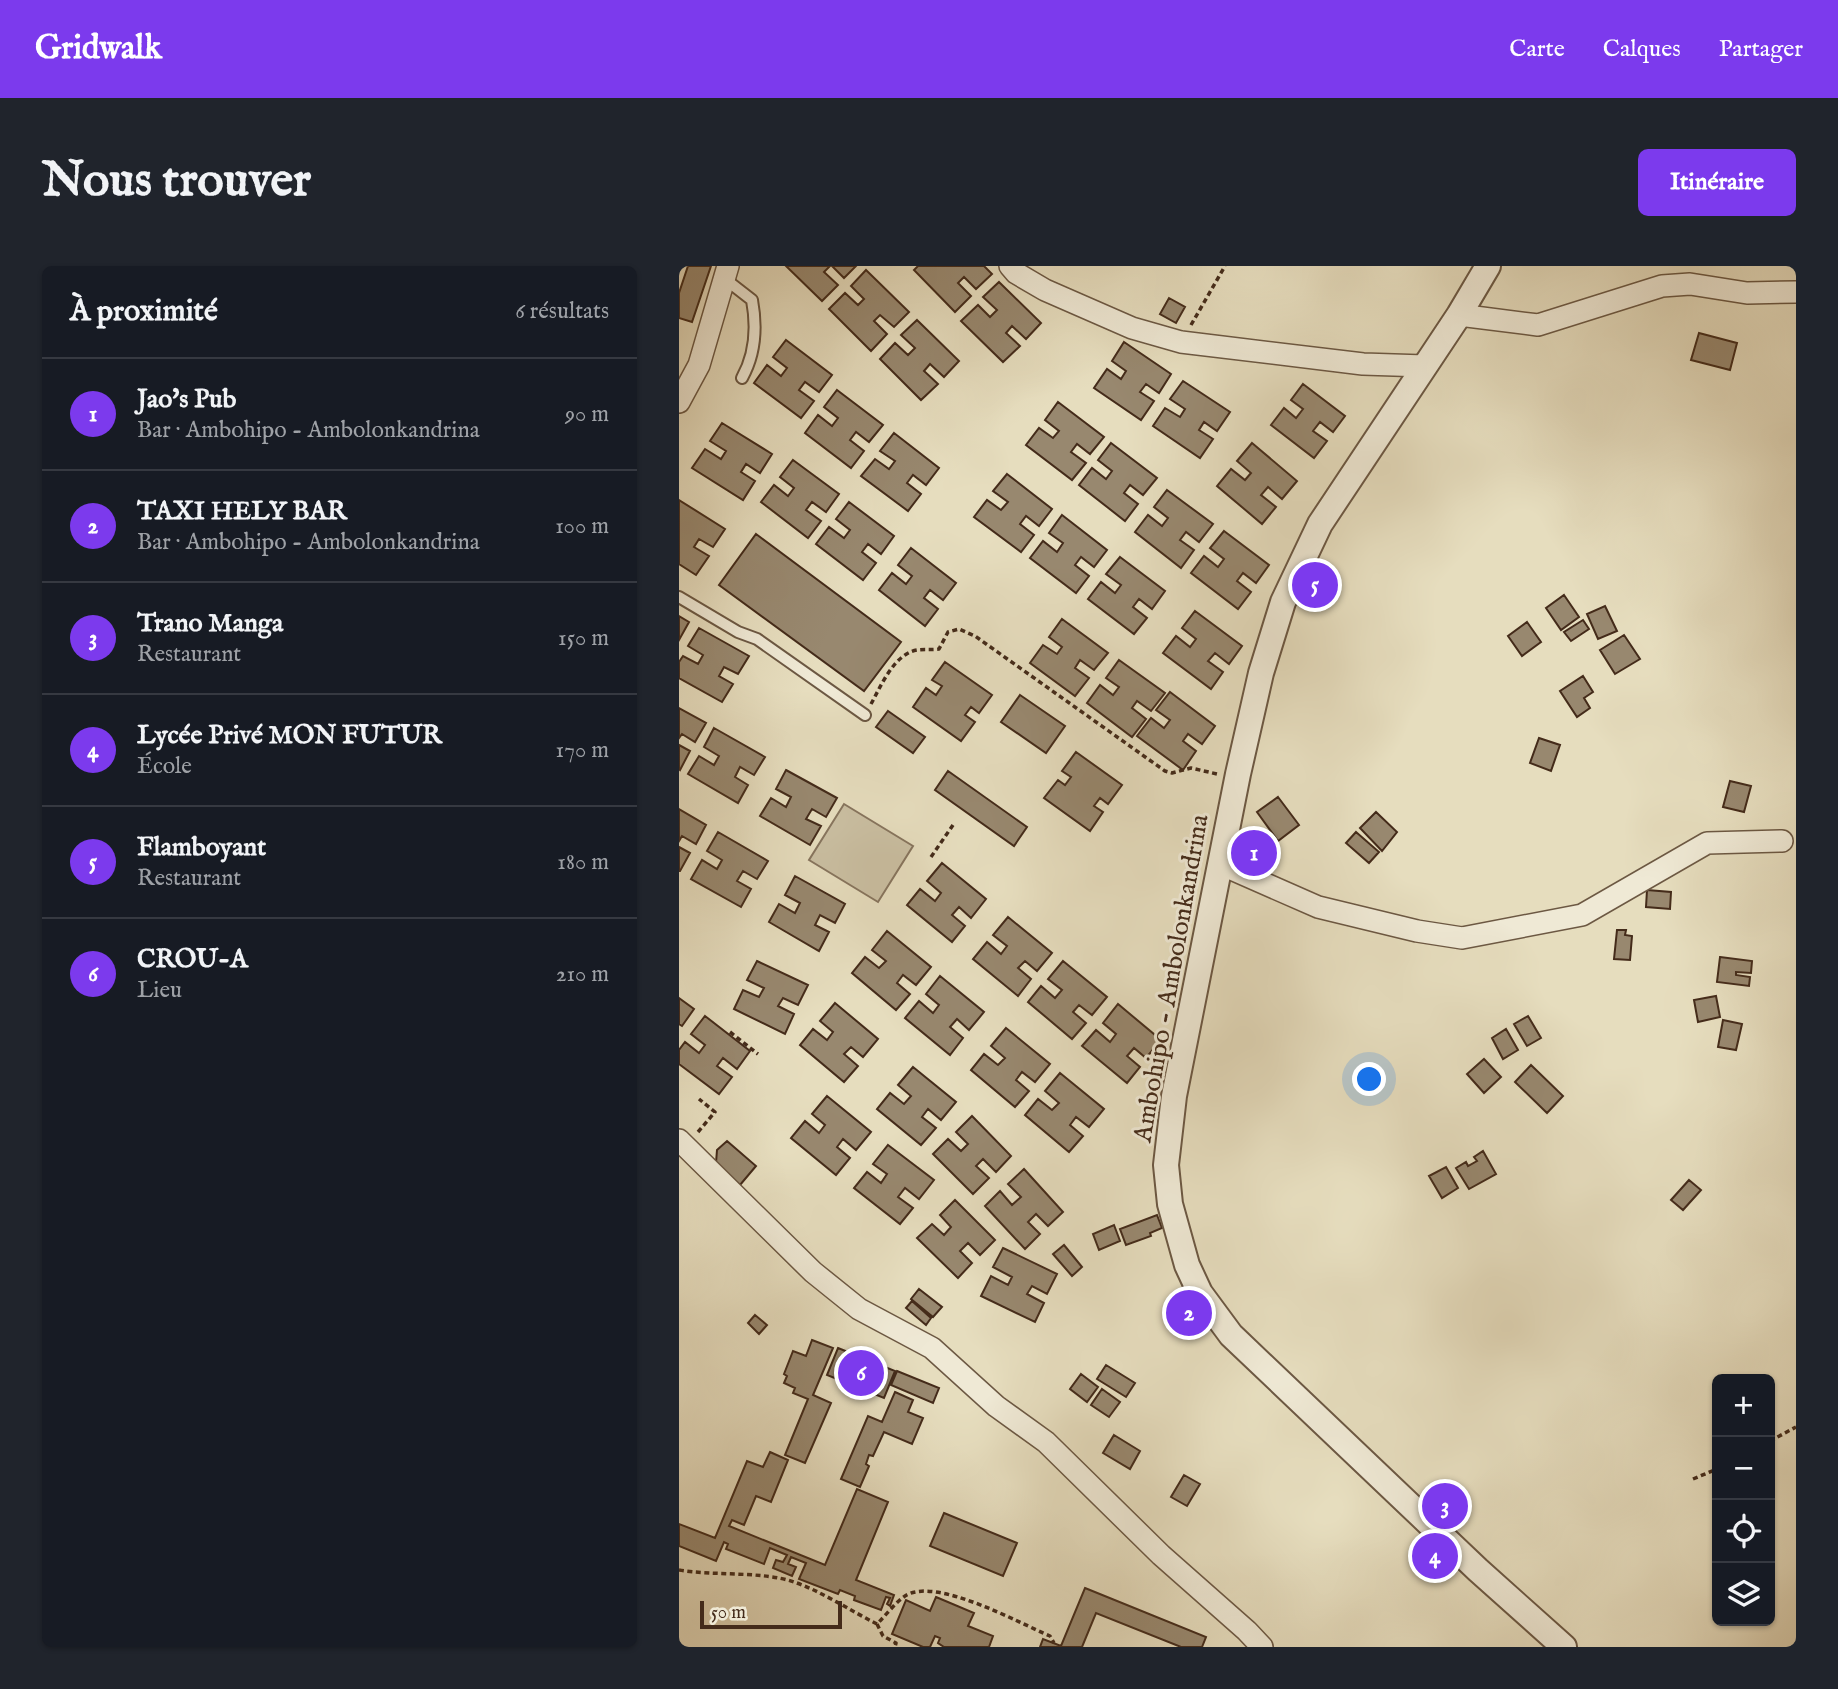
<!DOCTYPE html>
<html lang="fr">
<head>
<meta charset="utf-8">
<style>
  :root { --surface:#171b24; --page:#20242c; --text:#f1f3f6; --muted:#9ea1a6; --line:#363941; --accent:#7c3aed }
  body { margin:0; font-family:"IM FELL English",serif; background:var(--page); color:var(--text) }
  .controls { position:absolute; right:21px; bottom:21px; display:grid; overflow:hidden; border-radius:10px; box-shadow:0 2px 5px #0004 }
  .controls button { width:63px; height:63px; display:grid; place-items:center; padding:0; border:0; border-bottom:2px solid var(--line); background:var(--surface); color:var(--text); font:35px sans-serif }
  .scale { position:absolute; left:21px; bottom:18px; width:142px; box-sizing:border-box; padding-left:7px; border:4px solid #442b1a; border-top:0; font-size:19px; line-height:24px; white-space:nowrap; color:#442b1a; -webkit-text-stroke:5px #efe9d5; paint-order:stroke }
  .you { position:absolute; left:691px; top:814px; width:24px; height:24px; margin:-18px; border:5px solid #fff; border-radius:50%; background:#1a73e8; box-shadow:0 0 0 10px #1a73e833 }
  .badge { display:grid; place-items:center; width:46px; height:46px; border-radius:50%; background:var(--accent); color:#fff; font-size:23px; font-weight:700 }
  .pin { position:absolute; translate:-50% -50%; border:4px solid #fff; box-shadow:0 2px 7px #0006 }
  .list { margin:0; padding:0; list-style:none }
  h2 { display:flex; justify-content:space-between; align-items:center; height:91px; margin:0; padding:0 28px; font-size:30px }
  h2 small { font-size:23px; font-weight:400; color:var(--muted) }
  .list li { display:grid; grid-template-columns:46px 1fr auto; gap:21px; align-items:center; box-sizing:border-box; height:112px; padding:0 28px; border-top:2px solid var(--line) }
  .list b { display:block; font-size:26px; white-space:nowrap }
  .list p { margin:0; font-size:23px; white-space:nowrap; color:var(--muted) }
  .list em { font-size:23px; font-style:normal; color:var(--muted) }
  .icon { flex:none; width:38px; height:38px; fill:none; stroke:currentColor; stroke-width:2; stroke-linecap:round; stroke-linejoin:round }
  .map { position:relative; flex:none; width:1117px; height:1381px; overflow:hidden; border-radius:10px }
  header { display:flex; align-items:center; gap:42px; box-sizing:border-box; height:98px; padding:0 35px; background:var(--accent); color:#fff }
  header strong { font-size:33px }
  nav { display:flex; gap:38px; margin-inline-start:auto; font-size:24px }
  .intro { display:flex; align-items:center; justify-content:space-between; box-sizing:border-box; height:168px; padding:0 42px }
  h1 { margin:0; font-size:49px }
  .button { padding:18px 32px; border-radius:10px; background:var(--accent); color:#fff; font-size:24px; font-weight:700 }
  main { display:flex; gap:42px; padding:0 42px }
  aside { flex:1; background:var(--surface); border-radius:10px; box-shadow:0 2px 5px #0004 }
  .map>svg:first-child { display:block }
  .green { fill:#cabfa2; stroke:#87755e; stroke-width:2 }
  .building { fill:#98886f; stroke:#442b1a; stroke-width:2 }
  .lines { fill:none; stroke-linecap:round; stroke-linejoin:round }
  .service-casing { stroke:#6c5843; stroke-width:14 }
  .minor-casing { stroke:#6c5843; stroke-width:24 }
  .tertiary-casing { stroke:#6c5843; stroke-width:28 }
  .path { stroke:#442b1a; stroke-width:3.5; stroke-dasharray:5 3.5; stroke-linecap:butt }
  .service { stroke:#efe9d5; stroke-width:10 }
  .minor { stroke:#efe9d5; stroke-width:21 }
  .tertiary { stroke:#efe9d5; stroke-width:24 }
  .labels { text-anchor:middle; stroke-width:6; stroke-linejoin:round; paint-order:stroke }
  .street-label { font-size:26px; fill:#442b1a; stroke:#efe9d5 }
</style>
</head>
<body>
<header>
<strong>Gridwalk</strong>
<nav><a>Carte</a><a>Calques</a><a>Partager</a></nav>
</header>
<div class="intro"><h1>Nous trouver</h1><a class="button">Itinéraire</a></div>
<main>
<aside>
<h2>À proximité<small>6 résultats</small></h2>
<ul class="list">
<li><span class="badge">1</span><div><b>Jao's Pub</b><p>Bar · Ambohipo - Ambolonkandrina</p></div><em>90 m</em></li>
<li><span class="badge">2</span><div><b>TAXI HELY BAR</b><p>Bar · Ambohipo - Ambolonkandrina</p></div><em>100 m</em></li>
<li><span class="badge">3</span><div><b>Trano Manga</b><p>Restaurant</p></div><em>150 m</em></li>
<li><span class="badge">4</span><div><b>Lycée Privé MON FUTUR</b><p>École</p></div><em>170 m</em></li>
<li><span class="badge">5</span><div><b>Flamboyant</b><p>Restaurant</p></div><em>180 m</em></li>
<li><span class="badge">6</span><div><b>CROU-A</b><p>Lieu</p></div><em>210 m</em></li>
</ul>
</aside>
<div class="map">
<svg width="1117" height="1381" viewBox="0 0 1117 1381">
  <rect width="100%" height="100%" fill="#e6ddbe"/>
  <filter id="stains"><feTurbulence type="fractalNoise" baseFrequency=".00286" numOctaves="4"/><feColorMatrix values="0 0 0 0 .2 0 0 0 0 .09 0 0 0 0 .02 0 0 0 .5 -.17"/></filter>
  <radialGradient id="worn" r=".72"><stop offset=".6" stop-color="#630" stop-opacity="0"/><stop offset="1" stop-color="#630" stop-opacity=".3"/></radialGradient>
  <!-- green -->
  <path class="green" d="M165 538 234 580 199 636 130 594Z"/>
  <!-- building -->
  <path class="building" d="M9 0H32L13 56 0 52V27Z
    M107 0H151L145 6 159 19 143 35Z
    M153 0H177L165 12Z
    M239 0H305L313 8 297 23 285 11 279 17 292 30 276 46 235 4Z
    M187 4 230 46 215 61 201 49 195 55 208 68 192 85 150 43 166 27 179 39 185 33 172 20Z
    M320 16 362 57 347 73 333 60 327 67 341 80 324 96 282 55 299 39 311 51 318 44 304 31Z
    M490 32 506 41 497 57 481 48Z
    M238 54 280 95 265 111 251 98 245 105 259 118 242 134 201 93 216 77 229 89 236 82 222 69Z
    M1020 67 1058 77 1051 104 1012 94Z
    M107 74 153 109 140 126 126 116 120 124 135 135 122 152 75 117 88 99 102 110 108 102 94 91Z
    M445 76 492 108 480 127 467 118 461 126 475 135 462 154 415 122 428 103 442 113 447 105 433 95Z
    M504 115 551 146 538 165 525 156 520 164 534 173 521 192 474 160 486 142 501 151 506 143 491 133Z
    M624 118 666 150 654 166 641 156 634 165 648 175 635 192 592 159 605 142 617 152 624 143 612 134Z
    M158 124 204 159 190 176 177 166 171 174 185 185 172 202 126 167 139 149 153 160 159 152 145 141Z
    M379 136 425 171 411 188 398 178 392 186 407 197 393 214 347 179 360 162 374 172 380 165 366 154Z
    M43 157 93 188 81 207 67 198 62 206 76 215 64 234 13 202 26 183 42 193 47 185 31 175Z
    M215 167 260 202 247 219 234 209 228 217 242 228 229 245 182 210 196 193 210 203 216 195 201 185Z
    M432 177 478 212 464 229 451 219 445 227 459 238 446 255 400 219 413 202 427 213 433 205 419 194Z
    M573 177 618 215 603 233 589 221 582 229 597 241 583 258 538 220 552 203 566 214 572 207 558 195Z
    M114 194 160 228 147 246 133 236 127 244 142 255 129 272 82 236 95 219 109 230 115 222 101 211Z
    M328 208 373 243 360 260 347 250 341 258 355 269 342 286 295 251 308 234 322 244 329 236 314 225Z
    M488 224 534 258 520 276 507 266 501 274 515 284 502 302 456 266 469 249 483 260 489 252 475 241Z
    M0 234 46 263 34 281 20 273 15 281 30 290 17 309 0 298Z
    M170 236 215 270 202 288 189 278 183 286 197 297 184 314 137 278 150 261 165 272 171 264 157 253Z
    M383 249 428 284 415 301 402 291 396 299 410 310 397 327 351 292 364 275 378 286 384 277 370 267Z
    M545 265 590 299 577 317 564 307 558 315 572 326 559 343 512 307 525 290 539 301 545 293 531 282Z
    M77 268 222 376 185 425 40 319Z
    M232 282 277 317 264 334 251 324 245 332 259 343 246 360 200 324 213 307 227 318 233 310 219 299Z
    M441 291 486 325 473 343 460 333 454 341 468 352 455 368 409 333 422 316 436 327 442 319 427 308Z
    M885 329 900 351 882 364 867 342Z
    M926 340 938 365 919 373 908 348Z
    M516 345 563 380 550 398 536 387 529 395 544 406 532 423 484 387 497 370 511 381 517 373 503 362Z
    M0 350 10 356 0 374Z
    M383 353 429 387 415 404 401 394 396 402 410 412 396 430 351 397 364 379 378 388 383 381 370 371Z
    M904 354 910 363 892 375 885 366Z
    M848 356 862 376 843 390 829 370Z
    M20 362 70 390 59 408 45 401 40 410 54 418 43 436 0 412V396L4 390 19 398 24 389 9 380Z
    M945 369 961 393 936 408 921 384Z
    M440 394 486 427 472 445 458 435 453 442 467 453 453 471 408 437 421 419 434 429 440 421 427 412Z
    M266 396 313 429 300 447 292 441 286 449 296 456 282 475 234 441 247 422 257 429 263 420 253 414Z
    M904 410 914 426 905 432 911 442 898 451 881 425Z
    M491 426 536 460 523 478 509 468 504 475 517 485 504 504 458 470 472 452 485 462 491 454 477 444Z
    M341 429 386 460 367 487 322 456Z
    M0 442 27 457 16 476 3 468 0 472Z
    M209 445 246 471 234 487 197 461Z
    M35 462 86 491 75 509 61 501 56 511 69 519 59 537 9 508 20 490 35 499 40 490 25 481Z
    M860 472 881 479 872 505 851 497Z
    M0 479 11 485 1 504 0 503Z
    M397 486 443 519 429 538 421 532 415 540 424 546 411 565 365 532 379 514 386 519 392 511 383 505Z
    M107 504 158 532 147 551 133 543 127 553 142 560 131 579 81 550 92 532 107 541 112 531 97 523Z
    M269 505 348 561 335 580 256 524Z
    M1051 515 1072 520 1065 546 1044 541Z
    M599 531 620 559 599 575 578 546Z
    M0 543 27 559 17 578 3 570 0 575Z
    M697 546 718 566 703 585 681 562Z
    M39 566 89 595 78 613 64 605 58 615 72 623 62 641 12 613 23 594 38 603 43 594 28 585Z
    M677 566 700 586 690 597 667 577Z
    M0 581 11 587 1 605H0Z
    M263 597 307 633 292 652 280 641 273 649 286 660 273 676 228 639 241 623 256 635 262 627 248 615Z
    M116 610 166 638 156 657 141 649 136 659 150 666 140 685 90 656 100 638 116 647 121 637 106 629Z
    M968 624 992 626 991 643 967 641Z
    M329 651 373 687 358 705 346 695 339 702 352 713 339 730 294 693 308 676 322 688 328 680 314 669Z
    M938 664H947L946 669 953 670 951 694 935 693Z
    M208 665 252 701 237 719 224 709 218 717 231 728 217 744 173 707 186 691 200 702 207 695 193 684Z
    M1041 691 1073 695 1072 707 1057 706V709L1071 711 1070 720 1038 716Z
    M78 695 129 719 119 739 104 732 99 740 115 748 106 768 55 743 64 724 80 731 85 722 68 714Z
    M384 695 428 731 413 749 400 739 394 746 407 757 393 773 349 736 362 720 376 732 383 724 369 713Z
    M261 710 305 746 290 764 278 753 271 761 284 772 271 789 226 752 240 735 254 747 260 739 247 728Z
    M1037 730 1041 751 1019 756 1015 734Z
    M0 732 15 743 3 760 0 758Z
    M156 737 199 773 184 791 172 781 165 788 179 800 165 816 121 779 134 763 148 774 154 766 141 755Z
    M439 738 482 774 467 792 455 782 448 790 461 801 448 817 403 780 417 764 431 776 437 768 424 757Z
    M26 750 71 785 58 803 44 792 38 800 53 811 40 828 0 798V784L6 776 20 787 26 779 12 768Z
    M849 750 862 772 848 780 835 758Z
    M1044 754 1063 758 1057 784 1039 781Z
    M327 762 371 798 356 816 343 806 337 814 350 825 336 841 292 804 305 788 319 799 326 792 312 780Z
    M827 763 839 784 824 793 813 772Z
    M805 793 822 811 805 827 788 808Z
    M852 799 884 830 868 847 836 816Z
    M234 801 277 836 262 854 249 843 243 851 257 862 242 879 198 843 211 827 225 838 232 830 219 819Z
    M381 807 425 843 410 861 397 851 391 859 404 870 390 886 346 849 359 833 373 844 380 837 366 825Z
    M148 830 192 866 177 884 164 873 158 881 171 892 157 909 112 872 126 855 140 867 146 859 133 848Z
    M293 850 332 890 317 906 304 893 297 900 310 912 294 928 254 888 269 873 282 885 289 878 277 866Z
    M48 875 77 900 61 919 37 897 38 884Z
    M209 879 255 914 240 933 226 922 219 931 234 942 221 958 175 922 188 906 202 917 208 908 194 898Z
    M804 885 817 908 790 923 777 902 787 896 789 900 798 895 795 891Z
    M767 901 779 922 763 932 750 910Z
    M345 903 384 946 369 960 357 948 349 956 361 968 346 983 306 940 321 925 333 939 342 931 329 918Z
    M1010 914 1022 924 1004 944 992 934Z
    M276 934 316 974 301 989 289 977 281 985 293 997 279 1012 238 972 253 958 265 969 272 961 261 949Z
    M478 949 483 962 471 967 472 970 447 979 441 963Z
    M435 959 441 975 420 984 414 968Z
    M385 979 403 1001 393 1010 374 988Z
    M324 982 378 1008 368 1028 353 1020 348 1028 365 1037 356 1056 302 1030 312 1010 329 1019 333 1011 314 1001Z
    M240 1023 263 1041 254 1051 232 1033Z
    M233 1035 252 1052 247 1059 227 1042Z
    M76 1049 88 1059 80 1068 69 1057Z
    M133 1074 154 1082 134 1129 152 1137 126 1197 106 1189 129 1133 114 1127 116 1122 105 1117 108 1110 105 1108 114 1085 127 1090Z
    M159 1082 216 1105 205 1132 148 1109Z
    M427 1099 456 1117 447 1131 418 1113Z
    M218 1105 260 1122 254 1137 212 1119Z
    M402 1108 419 1121 408 1136 391 1123Z
    M423 1123 441 1136 430 1151 412 1139Z
    M216 1126 234 1134 229 1146 244 1152 233 1178 205 1166 194 1190 190 1189 187 1198 190 1200 181 1221 162 1213 189 1150 203 1156Z
    M435 1169 461 1185 451 1203 424 1187Z
    M91 1186 109 1194 92 1236 77 1230 65 1259 53 1254 50 1260 146 1299 178 1223 209 1236 177 1314 215 1329 211 1340 208 1338 211 1332 207 1331 202 1344 175 1334 176 1330 161 1324 159 1328 120 1313 127 1297 112 1291 109 1298 117 1301 113 1310 94 1302 97 1294 104 1296 108 1289 91 1282 85 1298 47 1283 49 1278 45 1276 37 1295 0 1280V1258L36 1272 68 1195 84 1201Z
    M505 1209 521 1218 508 1240 492 1231Z
    M265 1247 338 1277 324 1310 251 1280Z
    M406 1322 527 1371 523 1381H502L417 1347 403 1381H361L364 1373 382 1380Z
    M257 1331 295 1347 289 1360 314 1370 310 1381H265L259 1377 261 1372 256 1370 251 1381H244L213 1368 227 1334 251 1345Z"/>
  <g class="lines">
    <defs>
      <path id="service" d="M46 13 73 34C78 61 77 87 63 112
        M0 331 59 366 78 373 186 449"/>
      <path id="minor" d="M331 0 337 7 366 24 453 62 502 76 684 98 746 100
        M780 49 859 59 983 20 1011 18 1068 27 1117 26
        M0 136 20 99 49 0
        M541 598 639 641 738 665 783 672 903 649 1028 577 1103 575
        M0 874 134 1006 180 1043 253 1082 317 1140 367 1176 482 1289 568 1365 583 1381"/>
      <path id="tertiary" d="M809 0 780 49 641 258 604 336 582 407 559 508 495 830 487 899 491 938 508 999 521 1027 552 1069 799 1304 885 1381"/>
    </defs>
    <!-- service casing -->
    <use href="#service" class="service-casing"/>
    <!-- minor casing -->
    <use href="#minor" class="minor-casing"/>
    <!-- tertiary casing -->
    <use href="#tertiary" class="tertiary-casing"/>
    <!-- path -->
    <path class="path" d="M512 59 546 0
      M192 438C202 420 215 388 238 384 245 383 252 384 260 383L269 366 280 363 296 370 486 505 493 507 512 502 538 508
      M252 591 274 559
      M51 766 79 788
      M19 866 36 846 20 833
      M1091 1175 1117 1161
      M1014 1213 1038 1203
      M0 1304C35 1310 84 1305 115 1316 142 1325 172 1345 198 1358 207 1349 216 1337 226 1330 256 1310 340 1357 371 1370L375 1377
      M198 1358 204 1370 217 1377 216 1381"/>
    <!-- service -->
    <use href="#service" class="service"/>
    <!-- minor -->
    <use href="#minor" class="minor"/>
    <!-- tertiary -->
    <use href="#tertiary" class="tertiary"/>
  </g>
  <g class="labels">
    <!-- street labels -->
    <g class="street-label">
      <text transform="translate(491 712) rotate(-80)" y="9">Ambohipo - Ambolonkandrina</text>
    </g>
  </g>
  <rect width="100%" height="100%" filter="url(#stains)"/>
  <rect width="100%" height="100%" fill="url(#worn)"/>
</svg>
<div class="controls">
<button>+</button>
<button>−</button>
<button><svg class="icon" aria-label="locate" viewBox="0 0 24 24"><circle cx="12" cy="12" r="6"/><path d="M12 2v4M12 18v4M2 12h4M18 12h4"/></svg></button>
<button><svg class="icon" aria-label="layers" viewBox="0 0 24 24"><path d="M12 4l9 5-9 5-9-5zM3 14l9 5 9-5"/></svg></button>
</div>
<div class="scale">50 m</div>
<div class="you"></div>
<div class="pin badge" style="left:575px;top:587px">1</div>
<div class="pin badge" style="left:510px;top:1047px">2</div>
<div class="pin badge" style="left:766px;top:1240px">3</div>
<div class="pin badge" style="left:756px;top:1290px">4</div>
<div class="pin badge" style="left:636px;top:319px">5</div>
<div class="pin badge" style="left:182px;top:1107px">6</div>
</div>
</main>
</body>
</html>
